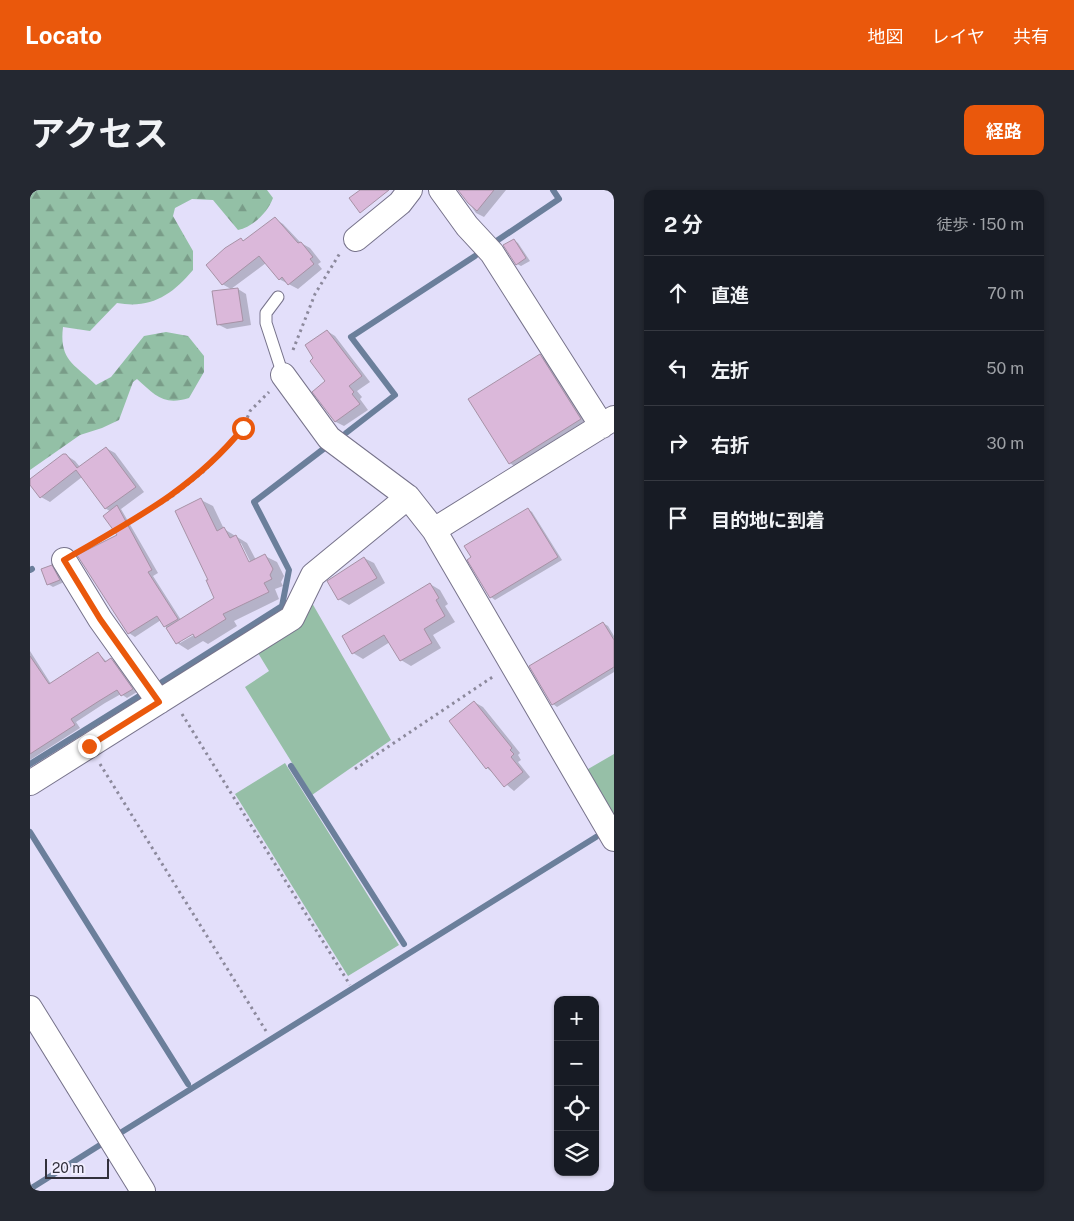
<!DOCTYPE html>
<html lang="ja">
<head>
<meta charset="utf-8">
<style>
  :root { --surface:#171b24; --page:#242831; --text:#f1f3f6; --muted:#9ea1a6; --line:#363941; --accent:#ea580c }
  body { margin:0; font-family:"Public Sans","Noto Sans JP",sans-serif; background:var(--page); color:var(--text) }
  .controls { position:absolute; right:15px; bottom:15px; display:grid; overflow:hidden; border-radius:10px; box-shadow:0 1px 4px #0004 }
  .controls button { width:45px; height:45px; display:grid; place-items:center; padding:0; border:0; border-bottom:1px solid var(--line); background:var(--surface); color:var(--text); font:25px sans-serif }
  .scale { position:absolute; left:15px; bottom:12px; width:64px; box-sizing:border-box; padding-left:5px; border:2px solid #32303b; border-top:0; font-size:14px; line-height:18px; white-space:nowrap; color:#32303b; -webkit-text-stroke:4px #f0edfe; paint-order:stroke }
  .stop { position:absolute; width:15px; height:15px; margin:-11px; border:4px solid #ea580c; border-radius:50%; background:#fff }
  .stop.end { background:#ea580c; border-color:#fff; box-shadow:0 1px 5px #0008 }
  .list { margin:0; padding:0; list-style:none }
  h2 { display:flex; justify-content:space-between; align-items:center; height:65px; margin:0; padding:0 20px; font-size:21px }
  h2 small { font-size:16px; font-weight:400; color:var(--muted) }
  .list li { display:grid; grid-template-columns:32px 1fr auto; gap:15px; align-items:center; box-sizing:border-box; height:75px; padding:0 20px; border-top:1px solid var(--line) }
  .list b { display:block; font-size:19px; white-space:nowrap }
  .list em { font-size:16px; font-style:normal; color:var(--muted) }
  .icon { flex:none; width:28px; height:28px; fill:none; stroke:currentColor; stroke-width:2; stroke-linecap:round; stroke-linejoin:round }
  .map { position:relative; flex:none; width:584px; height:1001px; overflow:hidden; border-radius:10px }
  header { display:flex; align-items:center; gap:30px; box-sizing:border-box; height:70px; padding:0 25px; background:var(--accent); color:#fff }
  header strong { font-size:24px }
  nav { display:flex; gap:28px; margin-inline-start:auto; font-size:18px }
  .intro { display:flex; align-items:center; justify-content:space-between; box-sizing:border-box; height:120px; padding:0 30px }
  h1 { margin:0; font-size:35px }
  .button { padding:12px 22px; border-radius:10px; background:var(--accent); color:#fff; font-size:18px; font-weight:700 }
  main { display:flex; gap:30px; padding:0 30px }
  aside { flex:1; background:var(--surface); border-radius:10px; box-shadow:0 1px 4px #0004 }
  .map>svg:first-child { display:block }
  .grass { fill:#96bfa7 }
  .forest { fill:url(#forest-firs) }
  .shadow { fill:#0003; fill-rule:evenodd }
  .lines { fill:none; stroke-linecap:round; stroke-linejoin:round }
  .stream { stroke:#6b7f9b; stroke-width:6 }
  .building { fill:#dbb8da; stroke:#a792a6 }
  .lane-casing { stroke:#77738b; stroke-width:13 }
  .street-casing { stroke:#77738b; stroke-width:26 }
  .path { stroke:#8c899c; stroke-width:3; stroke-dasharray:2.5 4; stroke-linecap:butt }
  .lane { stroke:#fff; stroke-width:11 }
  .street { stroke:#fff; stroke-width:24 }
  .route { stroke:#ea580c; stroke-width:6 }
</style>
</head>
<body>
<header>
<strong>Locato</strong>
<nav><a>地図</a><a>レイヤ</a><a>共有</a></nav>
</header>
<div class="intro"><h1>アクセス</h1><a class="button">経路</a></div>
<main>
<div class="map">
<svg width="584" height="1001" viewBox="0 0 584 1001">
  <defs>
    <pattern id="forest-firs" width="22" height="20" patternUnits="userSpaceOnUse" patternTransform="scale(1.25)"><rect width="22" height="20" fill="#93c0a6"/><path d="M5 1l3.5 6h-7zM16 11l3.5 6h-7z" fill="#799c88"/></pattern>
  </defs>
  <rect width="100%" height="100%" fill="#e3dffa"/>
  <!-- grass -->
  <path class="grass" d="M282 413 361 550 282 605 215 497 239 481 228 463Z
    M584 564V625L580 628 553 582Z
    M255 573 369 755 318 786 205 604Z"/>
  <!-- forest -->
  <path class="forest" d="M0 0H237L243 8C238 22 223 37 208 40L183 10 162 9 145 18 143 26 163 61V80C142 105 121 119 87 113L60 141 33 137C29 170 44 174 66 195L81 187 114 146 136 142 158 146 174 166V182L159 208C133 216 125 205 107 189L103 192 89 230 72 238 50 245 0 280Z"/>
  <!-- shadow -->
  <path class="shadow" d="M430 0H476L454 27 446 23Z
    M245 29 253 34 271 53 280 58 291 72 288 74 292 79 268 99 249 89 236 73 201 99 192 94 211 50 214 52Z
    M484 50 488 53 500 71 491 76 487 74Z
    M208 99 216 104 221 135 197 139 189 135Z
    M297 141 305 146 340 192 327 201 332 207 330 209 338 220 314 236 306 232 297 192Z
    M510 166 514 168 555 231 484 276 480 273Z
    M76 258 85 263 114 302 91 319 128 383 123 386 151 430 186 409 180 390 171 310 183 316 194 339 217 353 226 370 235 366 247 372 254 386 251 392 253 396 245 399 249 409 204 431 207 436 178 454 173 451 158 460 147 453 131 430 105 447 99 443 89 346 81 322 75 318 52 287 20 312 11 307 36 265 45 271 50 277ZM208 353H211L223 377 221 378ZM168 439 169 442 150 453V450Z
    M498 319 502 322 532 370 465 410 461 407Z
    M334 368 344 373 355 393 319 415 309 409Z
    M21 376 26 379 34 392 23 397 18 394Z
    M400 394 410 400 418 414 415 416 425 432 403 445 411 458 381 476 371 470 360 452 333 469 323 463Z
    M573 433 578 436 584 446V482L527 517 523 514Z
    M0 461 21 494 69 464 77 472 81 469 86 472 107 502 97 508 91 504 75 513 46 532 50 538 0 570Z
    M444 512 453 517 490 563 488 565 491 570 488 572 500 587 484 601 457 578Z"/>
  <g class="lines">
    <!-- stream -->
    <path class="stream" d="M465 52 529 9 523 0
      M316 243 365 205 321 147 445 66
      M0 380 2 379
      M132 492 252 416 259 380 224 312 296 257
      M0 574 114 503
      M261 576 374 754
      M0 642 158 894
      M87 945 566 647
      M0 999 70 955"/>
  </g>
  <!-- building -->
  <path class="building" d="M330 0H359L330 23 319 8Z
    M428 0H464L447 21 438 13Z
    M245 27 268 53 271 52 283 67 280 69 284 74 258 95 252 87 249 90 229 66 192 95 176 75 195 58 211 48 213 51Z
    M484 49 496 68 486 75 473 55Z
    M208 98 213 131 187 135 182 101Z
    M297 140 332 186 319 196 324 202 322 204 330 214 305 232 282 202 295 191 280 171 283 168 275 155Z
    M510 164 551 229 479 274 438 209Z
    M76 257 106 297 75 319 46 280 10 308 0 295V289L33 264H36L47 278Z
    M171 308 187 341 194 337 200 348 206 345 219 372 235 364 243 379 240 385 242 389 234 393 239 402 193 424 196 429 165 448 163 444 146 454 136 438 184 408 176 390H178L145 321Z
    M87 315 122 380 118 382 148 429 134 437 127 426 98 444 47 365 87 345 73 326Z
    M498 318 528 367 460 408 437 370 441 367 434 356Z
    M334 367 347 388 308 410 297 391Z
    M22 375 30 390 17 395 11 379Z
    M400 393 409 408 406 410 415 426 394 439 402 453 370 471 354 445 322 464 312 446Z
    M573 432 584 450V477L522 515 499 476Z
    M68 462 75 472 81 468 103 499 91 506 87 500 69 511 41 529 45 535 0 564V466L19 494Z
    M444 511 482 558 480 560 484 564 481 567 493 582 474 597 458 577 456 579 419 531Z"/>
  <g class="lines">
    <defs>
      <path id="lane" d="M248 107 236 123V133L253 185"/>
      <path id="street" d="M411 0 437 36 462 63 572 236
        M326 49 370 13 380 0
        M253 185 299 248 378 307 404 340 584 649
        M404 340 584 228
        M34 370 70 429 129 512
        M0 593 262 428 283 385 378 307
        M0 818 113 1001"/>
    </defs>
    <!-- lane casing -->
    <use href="#lane" class="lane-casing"/>
    <!-- street casing -->
    <use href="#street" class="street-casing"/>
    <!-- path -->
    <path class="path" d="M263 160 285 104 310 63
      M52 359 140 308 173 282 199 256 213 238 220 221 239 202
      M152 524 320 795
      M70 574 236 841
      M325 579 464 486"/>
    <!-- lane -->
    <use href="#lane" class="lane"/>
    <!-- street -->
    <use href="#street" class="street"/>
  </g>
  <g class="lines">
    <!-- route -->
    <path class="route" d="M59 556 129 512 70 429 34 370C101 331 163 300 213 238"/>
  </g>
</svg>
<div class="controls">
<button>+</button>
<button>−</button>
<button><svg class="icon" aria-label="locate" viewBox="0 0 24 24"><circle cx="12" cy="12" r="6"/><path d="M12 2v4M12 18v4M2 12h4M18 12h4"/></svg></button>
<button><svg class="icon" aria-label="layers" viewBox="0 0 24 24"><path d="M12 4l9 5-9 5-9-5zM3 14l9 5 9-5"/></svg></button>
</div>
<div class="scale">20 m</div>
<div class="stop" style="left:213px;top:238px"></div>
<div class="stop end" style="left:59px;top:556px"></div>
</div>
<aside>
<h2>2 分<small>徒歩 · 150 m</small></h2>
<ul class="list">
<li><svg class="icon" aria-label="ahead" viewBox="0 0 24 24"><path d="M12 20V5M6 11l6-6 6 6"/></svg><div><b>直進</b></div><em>70 m</em></li>
<li><svg class="icon" aria-label="left" viewBox="0 0 24 24"><path d="M17 20v-9H6M10 6l-5 5 5 5"/></svg><div><b>左折</b></div><em>50 m</em></li>
<li><svg class="icon" aria-label="right" viewBox="0 0 24 24"><path d="M7 20v-9h11M14 6l5 5-5 5"/></svg><div><b>右折</b></div><em>30 m</em></li>
<li><svg class="icon" aria-label="arrive" viewBox="0 0 24 24"><path d="M6 21V4h12l-3 4 3 4H6"/></svg><div><b>目的地に到着</b></div></li>
</ul>
</aside>
</main>
</body>
</html>
